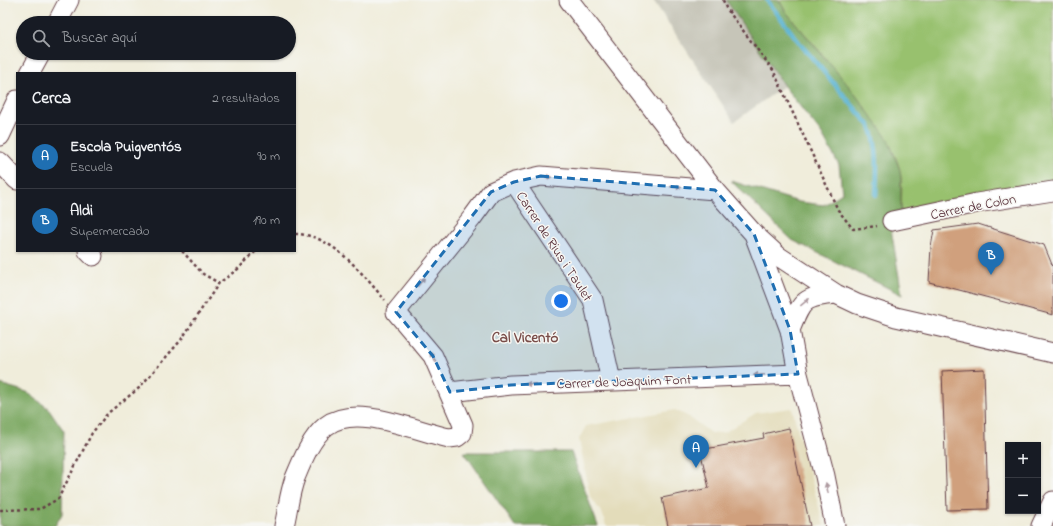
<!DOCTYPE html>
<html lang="es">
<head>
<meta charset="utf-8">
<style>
  :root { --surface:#171b24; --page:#242831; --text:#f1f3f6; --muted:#9ea1a6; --line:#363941; --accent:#1f6fb2 }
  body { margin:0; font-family:"Indie Flower",sans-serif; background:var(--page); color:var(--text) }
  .controls { position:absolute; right:12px; bottom:12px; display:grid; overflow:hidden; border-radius:0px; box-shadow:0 1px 3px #0004 }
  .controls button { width:36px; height:36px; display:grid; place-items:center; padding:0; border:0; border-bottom:1px solid var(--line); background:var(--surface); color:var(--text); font:20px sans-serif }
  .you { position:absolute; left:561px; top:301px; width:14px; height:14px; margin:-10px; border:3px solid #fff; border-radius:50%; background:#1a73e8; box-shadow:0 0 0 6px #1a73e833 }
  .badge { display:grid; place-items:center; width:26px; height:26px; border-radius:50%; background:var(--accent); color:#fff; font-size:13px; font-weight:700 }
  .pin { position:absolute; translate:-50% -33px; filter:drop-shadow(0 1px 2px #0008) }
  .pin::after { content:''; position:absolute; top:21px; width:14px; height:12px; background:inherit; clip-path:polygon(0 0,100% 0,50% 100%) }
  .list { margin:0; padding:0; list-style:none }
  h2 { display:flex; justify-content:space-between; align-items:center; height:52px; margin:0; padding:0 16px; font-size:17px }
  h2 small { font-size:13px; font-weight:400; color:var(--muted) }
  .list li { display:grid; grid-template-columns:26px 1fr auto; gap:12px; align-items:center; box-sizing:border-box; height:64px; padding:0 16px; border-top:1px solid var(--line) }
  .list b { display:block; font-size:15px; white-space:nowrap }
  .list p { margin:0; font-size:13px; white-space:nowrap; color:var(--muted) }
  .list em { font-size:13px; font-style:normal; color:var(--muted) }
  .icon { flex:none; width:22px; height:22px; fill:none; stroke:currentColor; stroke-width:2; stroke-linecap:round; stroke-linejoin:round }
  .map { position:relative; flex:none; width:1053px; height:526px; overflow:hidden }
  .search { position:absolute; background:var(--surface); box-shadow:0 1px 3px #0004; left:16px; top:16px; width:280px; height:44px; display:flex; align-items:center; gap:10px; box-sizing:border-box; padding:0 14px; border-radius:22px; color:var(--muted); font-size:15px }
  .panel { position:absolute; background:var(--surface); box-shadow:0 1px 3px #0004; left:16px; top:72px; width:280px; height:180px; border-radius:0px }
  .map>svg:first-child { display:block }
  .built { fill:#e3dcba }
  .industrial { fill:#c6c5b8 }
  .green { fill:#98c16e; stroke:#71704c }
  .forest { fill:#7aa761; stroke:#626346 }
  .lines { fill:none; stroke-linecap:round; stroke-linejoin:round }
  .stream { stroke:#51b0d0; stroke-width:4.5 }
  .building { fill:#d0a07d }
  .minor-casing { stroke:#633e45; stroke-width:21 }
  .path { stroke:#633e45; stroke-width:2.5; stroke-dasharray:3 3; stroke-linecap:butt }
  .minor { stroke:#fff; stroke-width:19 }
  .oneway { fill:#ae9aa0 }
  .marked { fill:#1f6fb2; fill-opacity:0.2; stroke:#1f6fb2; stroke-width:3; stroke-dasharray:8 5; stroke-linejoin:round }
  .labels { text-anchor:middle; stroke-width:3; stroke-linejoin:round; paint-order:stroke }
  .street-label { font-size:14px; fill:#4a1f2b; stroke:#f6f6f2 }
  .neighbourhood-label { font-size:15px; font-weight:bold; fill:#794c48; stroke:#f6f6f2 }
</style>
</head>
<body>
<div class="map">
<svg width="1053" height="526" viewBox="0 0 1053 526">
  <rect width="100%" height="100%" fill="#f6f6f2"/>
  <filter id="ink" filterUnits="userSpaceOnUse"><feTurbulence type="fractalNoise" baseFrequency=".025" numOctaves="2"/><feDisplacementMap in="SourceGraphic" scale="8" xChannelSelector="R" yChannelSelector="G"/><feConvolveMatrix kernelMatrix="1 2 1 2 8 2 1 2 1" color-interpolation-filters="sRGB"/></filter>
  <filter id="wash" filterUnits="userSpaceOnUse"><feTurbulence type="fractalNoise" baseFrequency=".012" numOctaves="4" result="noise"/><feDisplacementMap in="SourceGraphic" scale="16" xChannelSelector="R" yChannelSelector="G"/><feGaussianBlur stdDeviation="0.9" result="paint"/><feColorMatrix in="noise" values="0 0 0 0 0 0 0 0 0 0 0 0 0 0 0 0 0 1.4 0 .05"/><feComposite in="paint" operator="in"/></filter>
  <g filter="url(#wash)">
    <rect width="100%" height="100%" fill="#f0eddb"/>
    <!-- built -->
    <path class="built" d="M792 408 824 526H606L603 515 590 496 579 439 586 426 675 410 689 417 712 434 725 432 756 413Z"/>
    <!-- industrial -->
    <path class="industrial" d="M653 0H726L784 86 734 122Z"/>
    <!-- green -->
    <path class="green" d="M779 0H1053V182L901 214C901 199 903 185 900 171 895 151 884 136 873 120 847 82 816 47 786 12Z"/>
    <!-- forest -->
    <path class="forest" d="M726 0H779L786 12 852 90 888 139 900 170 901 181V214L889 216 902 295 792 240 731 181 799 202 824 205 842 193 839 165 821 133 784 86Z
      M0 384 27 392 49 409 64 431 62 514 55 526H0Z
      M464 452H571L598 526H515Z"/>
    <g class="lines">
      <!-- stream -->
      <path class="stream" d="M767 0 802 46 870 126C879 149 877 171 876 195"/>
    </g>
    <g id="blocks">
      <!-- building -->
      <path class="building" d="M978 224 1044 245 1053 267V315L929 282 931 247 934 230Z
        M984 369 988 509 947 510 942 371Z
        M789 428 810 526H668L662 498 709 488 700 450 764 438 763 434Z"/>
    </g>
  </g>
  <g filter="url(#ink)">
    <use href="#blocks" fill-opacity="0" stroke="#633e45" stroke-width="1"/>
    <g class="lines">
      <defs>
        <path id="minor" d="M569 0 715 190 754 234 778 256 836 294 857 304 896 317 1053 353
          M57 23 69 0
          M30 73 41 53
          M0 136 17 100
          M0 162 17 180
          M514 182 593 300 611 381
          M892 221 977 203 1053 191
          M755 237 790 330 798 374 825 476 835 526
          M88 251 93 256
          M790 330C802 300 803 297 836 294
          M450 392 511 385 798 374
          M284 526C288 510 289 494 295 478 302 461 311 438 326 426 356 403 415 431 449 438L457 437 462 433 463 425 433 356 396 312 472 218 491 192 514 182 541 176 715 190
          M1041 526 1053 501"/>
      </defs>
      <!-- minor casing -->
      <use href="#minor" class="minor-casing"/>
      <!-- path -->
      <path class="path" d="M723 0 726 8 773 70 838 210 853 229 877 226
        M295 234C333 234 362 274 385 300
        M182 251 203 274 219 283
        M0 510 40 509 58 499 92 433 108 413 139 388 181 340 219 283 238 269 256 251"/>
      <!-- minor -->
      <use href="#minor" class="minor"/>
    </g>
    <!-- one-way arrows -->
    <defs><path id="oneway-solid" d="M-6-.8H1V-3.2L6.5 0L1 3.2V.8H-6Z"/></defs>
    <g class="oneway">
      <use href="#oneway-solid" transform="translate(546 177) rotate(2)"/>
      <use href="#oneway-solid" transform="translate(676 187) rotate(4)"/>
      <use href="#oneway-solid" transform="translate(421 282) rotate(-51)"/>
      <use href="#oneway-solid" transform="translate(805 302) rotate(-39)"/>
      <use href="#oneway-solid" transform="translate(433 357) rotate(-122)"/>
      <use href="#oneway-solid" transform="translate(759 375) rotate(178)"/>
      <use href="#oneway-solid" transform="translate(531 384) rotate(178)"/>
      <use href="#oneway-solid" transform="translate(827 488) rotate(-102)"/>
    </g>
  </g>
  <!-- marked area -->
  <path class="marked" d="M541 176 715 190 754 234 790 330 798 374 511 385 450 392 433 356 396 312 491 192 514 182Z"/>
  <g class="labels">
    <!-- street labels -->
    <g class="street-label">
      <text transform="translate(973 206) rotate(-11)" y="5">Carrer de Colon</text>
      <text transform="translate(555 246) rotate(57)" y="5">Carrer de Rius i Taulet</text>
      <text transform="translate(624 381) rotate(-2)" y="5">Carrer de Joaquim Font</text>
    </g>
    <!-- neighbourhood labels -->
    <g class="neighbourhood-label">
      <text x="525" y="342">Cal Vicentó</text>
    </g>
  </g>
</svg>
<div class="controls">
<button>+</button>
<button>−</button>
</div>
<div class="you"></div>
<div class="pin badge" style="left:696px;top:468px">A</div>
<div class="pin badge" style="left:991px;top:275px">B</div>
<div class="search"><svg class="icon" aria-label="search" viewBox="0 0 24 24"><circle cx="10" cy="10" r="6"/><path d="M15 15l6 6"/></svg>Buscar aquí</div>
<section class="panel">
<h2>Cerca<small>2 resultados</small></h2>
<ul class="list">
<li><span class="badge">A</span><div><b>Escola Puigventós</b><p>Escuela</p></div><em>90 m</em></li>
<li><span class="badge">B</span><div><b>Aldi</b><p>Supermercado</p></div><em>190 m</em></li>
</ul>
</section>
</div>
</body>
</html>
